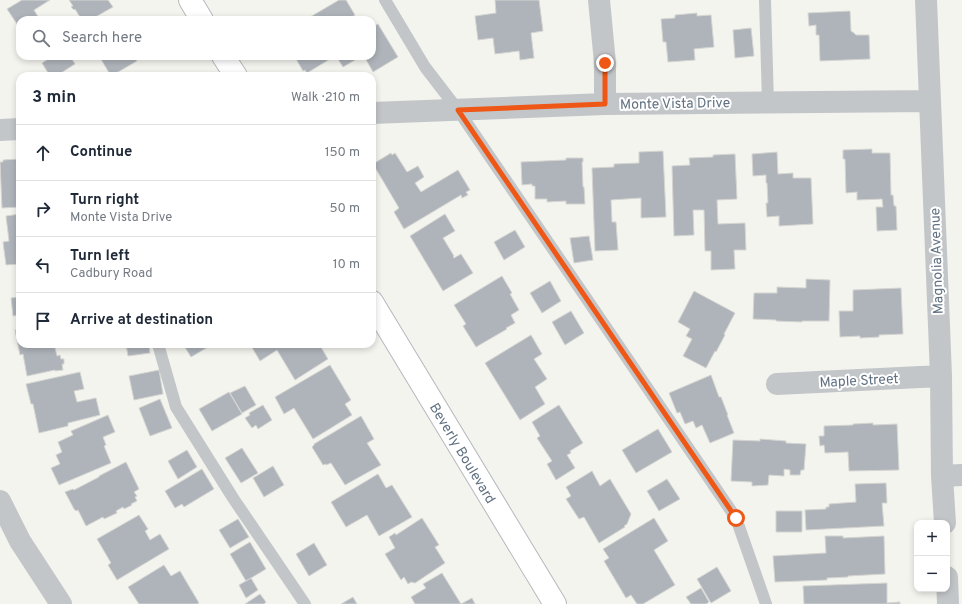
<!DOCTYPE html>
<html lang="en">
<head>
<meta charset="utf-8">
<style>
  :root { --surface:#fff; --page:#f6f6f7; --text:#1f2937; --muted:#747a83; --line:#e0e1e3 }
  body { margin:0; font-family:Overpass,sans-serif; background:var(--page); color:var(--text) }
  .controls { position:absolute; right:12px; bottom:12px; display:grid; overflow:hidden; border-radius:8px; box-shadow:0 2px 6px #0003 }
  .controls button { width:36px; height:36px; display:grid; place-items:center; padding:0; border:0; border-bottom:1px solid var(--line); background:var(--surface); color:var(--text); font:20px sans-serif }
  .stop { position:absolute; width:12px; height:12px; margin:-9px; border:3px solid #ee5715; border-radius:50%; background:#fff }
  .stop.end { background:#ee5715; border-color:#fff; box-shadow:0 1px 4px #0008 }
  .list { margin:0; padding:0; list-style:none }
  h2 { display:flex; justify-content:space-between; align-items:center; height:52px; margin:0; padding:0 16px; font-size:17px }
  h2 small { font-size:13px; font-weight:400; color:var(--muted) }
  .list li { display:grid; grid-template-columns:26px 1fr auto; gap:12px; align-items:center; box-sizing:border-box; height:56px; padding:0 16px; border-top:1px solid var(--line) }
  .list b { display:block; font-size:15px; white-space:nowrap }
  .list p { margin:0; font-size:13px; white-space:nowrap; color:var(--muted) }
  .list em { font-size:13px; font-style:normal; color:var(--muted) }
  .icon { flex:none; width:22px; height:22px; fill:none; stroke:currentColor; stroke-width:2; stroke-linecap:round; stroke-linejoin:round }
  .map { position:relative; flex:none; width:962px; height:604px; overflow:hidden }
  .search { position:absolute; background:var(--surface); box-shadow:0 2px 6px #0003; left:16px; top:16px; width:360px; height:44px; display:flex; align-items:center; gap:10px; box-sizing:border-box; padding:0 14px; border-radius:12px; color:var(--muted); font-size:15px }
  .panel { position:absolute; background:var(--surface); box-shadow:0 2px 6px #0003; left:16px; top:72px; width:360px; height:276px; border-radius:12px }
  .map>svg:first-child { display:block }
  .building { fill:#aeb4ba; stroke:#d5d5d2 }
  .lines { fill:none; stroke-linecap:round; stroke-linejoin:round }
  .secondary-casing { stroke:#b5b9be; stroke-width:24 }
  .lane { stroke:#c3c6c9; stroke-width:12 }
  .street { stroke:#c3c6c9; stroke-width:22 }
  .secondary { stroke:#fff; stroke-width:22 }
  .route { stroke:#ee5715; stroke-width:5 }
  .labels { text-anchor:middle; stroke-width:4; stroke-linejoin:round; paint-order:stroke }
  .street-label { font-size:14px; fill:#617182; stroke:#fff }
</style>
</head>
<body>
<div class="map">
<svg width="962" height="604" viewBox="0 0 962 604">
  <rect width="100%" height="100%" fill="#f4f4ef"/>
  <!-- building -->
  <path class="building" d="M22 0H50L34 10 40 20H20V30L18 27H19L7 9Z
    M69 0H108L113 7 90 20H79L78 18 80 17 75 9 74 10 71 7 73 6Z
    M339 0H346L355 15 347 20H305Z
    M495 0H539L543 31 531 33 534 58 520 60 519 51 495 54 493 38 478 40 475 16 496 13Z
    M850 11 851 31 854 33 856 35H869L870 59 820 61 819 35H816V25L809 26 808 13Z
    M697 13V16L711 15 714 47 694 49 695 60 668 62 666 42H663L661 19 675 18V15Z
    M378 24 398 57 373 72 364 56H372V27Z
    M751 28 754 56 735 58 733 30Z
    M53 56H70L75 64 56 76H50L42 63Z
    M99 56H134L137 61 111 76Z
    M296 56H335L307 73 305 70 303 71 295 57Z
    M336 56H362L343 67Z
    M872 149V153H890L891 195H893L894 206H896L897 230 877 231 876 207H883L882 199 857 200V192L846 193 845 159H843V150Z
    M663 151 666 217 641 218V198L611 200 612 222H616L618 250 595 251 592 168 614 167V164L639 163V152Z
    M777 152 778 174 793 173V178H811L813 224 779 226V216L767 217 766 203H768L767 183H766V175L753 176 752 154Z
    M391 153 392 155 395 153 407 172 418 166 424 177 415 183 421 192 458 170 470 190 466 192 468 195 462 198 461 195 404 229 394 212 399 208 373 164Z
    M735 154 737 199 717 200 718 224 745 223 746 250H734L735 269 711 270V251H705L704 210H693L694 235 674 236 672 166 690 165 689 158 713 157V155Z
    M566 158H583V162H582L583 187H584L585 204H566V201L547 202V199H535V186H532V184L522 185 521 162 566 160Z
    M20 159V207L2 208 0 162H3V160Z
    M20 214V264L6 265 3 242 9 241 6 216Z
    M445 214 455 231 443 238 454 256 453 257 454 258 461 254 473 273 443 291 410 236Z
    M515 230 525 247 504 260 494 242Z
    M589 236 593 260 574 263 570 238Z
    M502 276 512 293 510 294 519 310 511 315 515 323 506 328 507 329 476 347 463 326 466 324 454 305Z
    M806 279 830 280 829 321H802V322L776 321V320L753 319 754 293H777V287L806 288Z
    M550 281 561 301 542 313 530 293Z
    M901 288 903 334 879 335V337L860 338V336L840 337 839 311H853V290Z
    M694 291 735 313 724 334 725 335 716 352 715 351 706 368 683 356 692 339 686 336 690 329 678 322Z
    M20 297V315L13 316 11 298Z
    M571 311 584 333 565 345 552 322Z
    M15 330H20V344H54L57 356 60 355 61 359H64V364H62L63 370 55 371V370L27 376 23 354 20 355Z
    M531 335 542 354 534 359 547 379 535 387 545 404 520 420 485 363Z
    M126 344H149L150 353 128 356Z
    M183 344H206L208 347 191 357Z
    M250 344H319L328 359 295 380 277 350 260 361Z
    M330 365 351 400 345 404 352 415 313 439 294 408 284 414 275 397Z
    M159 370 163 394 134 400 129 376Z
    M80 372 84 389 74 391 77 402 96 398 100 415 68 423V426L39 433 33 404H31L26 384Z
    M711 375 719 397H721L728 415H727L734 433 710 443 702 425 696 428 693 421 685 424 680 412 677 413 669 393Z
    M245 386 256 405 242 413 230 393Z
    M229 392 242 414 212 431 199 409Z
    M160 399 172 428 150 436 139 408Z
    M263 405 272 420 258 429 256 425 252 428 245 418 250 415 249 413Z
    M559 405 583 443 570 451 571 453 567 455 575 468 556 480 547 464 552 461 537 438 540 436 532 422Z
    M108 415 115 432 103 437 106 445 104 446 111 463 59 485 51 468 60 464 56 455 62 452 58 442 73 435 71 431Z
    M361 416 374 439 367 443 381 465 345 485 331 463 326 465V464L323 465 312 447 314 445V444Z
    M873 423V425L897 424 899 470 849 471 848 452 825 453 824 445 820 446 819 436H824V426L853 425V424Z
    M658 429 672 452 636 473 622 450Z
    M760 439 786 441V443L806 444 804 470H801L800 475H790V470L784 469V476L769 475 768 485 752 486V482L731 481 733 440 760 441Z
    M242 448 258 473 241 483 225 458Z
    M187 450 197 467 178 479 168 461Z
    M126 462 139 489 134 492 137 496 135 497 137 501 131 504 132 505 124 509 123 507 116 511 117 513 104 519 103 517 86 526 78 510 76 511 74 509 65 492 73 489 74 490 99 477V476Z
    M273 466 284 485 264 497 253 478Z
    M202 469 214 489 184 507 182 504 175 508 165 491Z
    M592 471 600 486 610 479 631 514 627 524 624 526 625 527 599 543 584 517 579 519 566 499 571 496 566 487Z
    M378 474 386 488 392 485 412 517 379 536 367 515 346 527 331 502Z
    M667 479 680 499 659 511 647 491Z
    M886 483 887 503H882L884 526 806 530 805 510 826 509V507H829V504L856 502 855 484Z
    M776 511H802V532H776Z
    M139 515 148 529 145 531 150 540 160 534 169 549 117 580 108 565 111 563 97 539Z
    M422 518 439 545 435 547 445 563 415 583 411 582 408 584 404 577 401 580 385 554 395 548 389 537 395 533 396 535Z
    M654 518 668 541 654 550 675 585 643 604H637L631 595 626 598 604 561 609 558 603 549Z
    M238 519 249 537 230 548 219 530Z
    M825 536H843V538L884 536 885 574 848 576V577L827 578V580L775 582 773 556 826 553Z
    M250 542 266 569 246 581 230 554Z
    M314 543 327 565 309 576 296 554Z
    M164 565 171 576 180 571 199 603 197 604H139L128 587Z
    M717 567 731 591 711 603 697 579Z
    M442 573 461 604H415L411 597 426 588 423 584Z
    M251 578 258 590 246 598 239 585Z
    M887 583V603L900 602V604H804L803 586Z
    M701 588 709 602 706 604H691L686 597Z
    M260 594 266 602 264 604H245Z
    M353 597 357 604H341Z
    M472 598 475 604H461Z"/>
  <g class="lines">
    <defs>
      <path id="secondary" d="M190 0 202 20
        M223 56 236 76
        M372 302 555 604"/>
    </defs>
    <!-- secondary casing -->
    <use href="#secondary" class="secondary-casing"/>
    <!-- lane -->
    <path class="lane" d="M385 0 425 67 458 110 736 518 766 604
      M765 0 768 102
      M158 344 176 407 233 498 305 604"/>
    <!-- street -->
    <path class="street" d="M599 0 605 63V104
      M926 0 941 376 942 476 945 523
      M372 113 605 104 930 101
      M0 130 20 129
      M777 384 941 376
      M942 476 962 475
      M0 501 20 541 61 604
      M947 577 948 604"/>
    <!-- secondary -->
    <use href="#secondary" class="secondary"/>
  </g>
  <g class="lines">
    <!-- route -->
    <path class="route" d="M605 63V104L458 110 736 518"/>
  </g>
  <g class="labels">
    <!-- street labels -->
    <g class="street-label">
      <text transform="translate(675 103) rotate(-1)" y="5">Monte Vista Drive</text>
      <text transform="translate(936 261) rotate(-92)" y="5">Magnolia Avenue</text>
      <text transform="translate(859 380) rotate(-3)" y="5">Maple Street</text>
      <text transform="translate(463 453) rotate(59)" y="5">Beverly Boulevard</text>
    </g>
  </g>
</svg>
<div class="controls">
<button>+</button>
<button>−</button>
</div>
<div class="stop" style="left:736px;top:518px"></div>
<div class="stop end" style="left:605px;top:63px"></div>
<div class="search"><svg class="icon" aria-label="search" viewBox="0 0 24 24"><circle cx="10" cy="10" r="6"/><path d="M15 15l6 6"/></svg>Search here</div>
<section class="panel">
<h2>3 min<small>Walk · 210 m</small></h2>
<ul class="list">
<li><svg class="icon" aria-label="ahead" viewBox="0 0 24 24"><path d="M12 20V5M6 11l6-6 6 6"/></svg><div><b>Continue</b></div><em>150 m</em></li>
<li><svg class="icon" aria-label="right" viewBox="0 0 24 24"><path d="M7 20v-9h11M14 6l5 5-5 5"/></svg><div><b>Turn right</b><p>Monte Vista Drive</p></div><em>50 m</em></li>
<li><svg class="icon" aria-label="left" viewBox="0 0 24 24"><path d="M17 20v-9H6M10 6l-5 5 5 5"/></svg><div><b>Turn left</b><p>Cadbury Road</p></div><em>10 m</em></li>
<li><svg class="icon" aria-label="arrive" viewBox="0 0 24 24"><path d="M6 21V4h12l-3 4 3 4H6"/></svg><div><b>Arrive at destination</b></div></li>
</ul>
</section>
</div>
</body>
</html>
